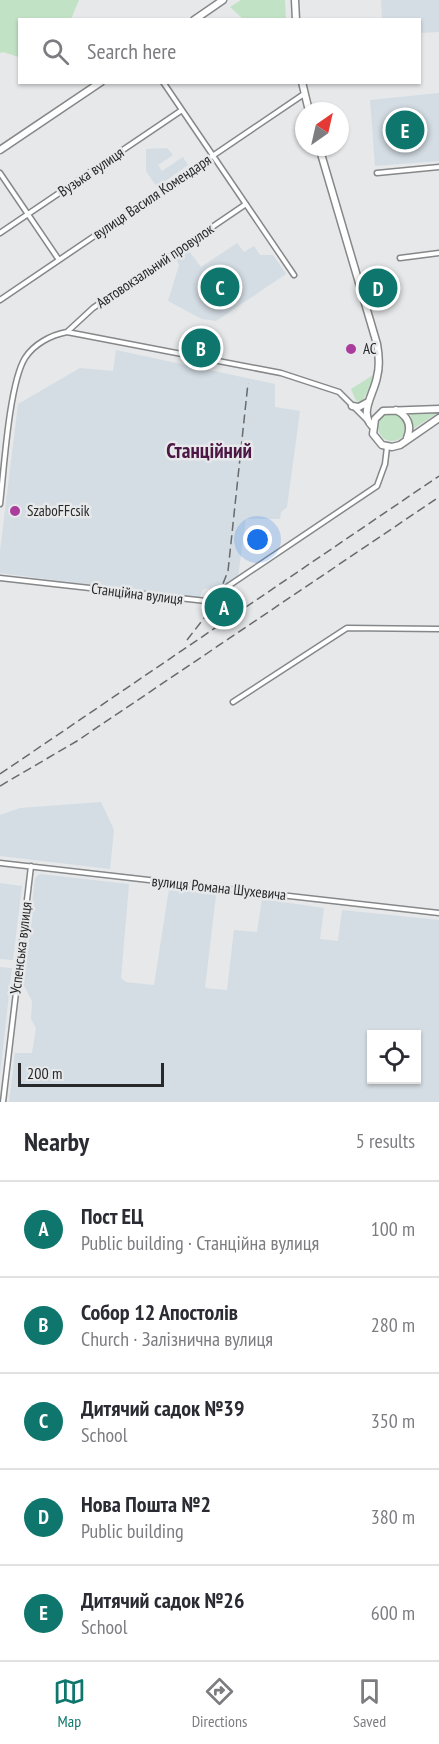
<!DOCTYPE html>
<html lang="en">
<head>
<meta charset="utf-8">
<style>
  :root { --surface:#fff; --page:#f2f2f3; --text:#2b2b33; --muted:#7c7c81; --line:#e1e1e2; --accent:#0f766e }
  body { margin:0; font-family:"PT Sans Narrow",sans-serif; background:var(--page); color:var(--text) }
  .controls { position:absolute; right:18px; bottom:18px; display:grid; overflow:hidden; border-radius:0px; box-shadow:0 2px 4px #0004 }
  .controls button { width:54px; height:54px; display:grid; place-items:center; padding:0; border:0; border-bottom:2px solid var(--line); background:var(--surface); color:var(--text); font:30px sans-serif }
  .compass { position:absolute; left:295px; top:102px; width:54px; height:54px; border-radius:50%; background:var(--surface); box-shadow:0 2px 4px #0004; rotate:34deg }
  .scale { position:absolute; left:18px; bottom:15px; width:146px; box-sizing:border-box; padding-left:6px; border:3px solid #28292a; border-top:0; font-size:16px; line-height:21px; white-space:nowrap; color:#28292a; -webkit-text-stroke:4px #e6e8ea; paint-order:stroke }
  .you { position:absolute; left:258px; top:540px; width:21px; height:21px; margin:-15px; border:4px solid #fff; border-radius:50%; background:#1a73e8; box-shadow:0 0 0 9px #1a73e833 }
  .badge { display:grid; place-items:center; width:39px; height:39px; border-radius:50%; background:var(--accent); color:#fff; font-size:20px; font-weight:700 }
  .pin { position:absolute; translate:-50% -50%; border:3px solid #fff; box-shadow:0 2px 6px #0006 }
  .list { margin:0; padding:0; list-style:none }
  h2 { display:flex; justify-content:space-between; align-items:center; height:78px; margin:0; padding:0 24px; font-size:26px }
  h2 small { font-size:20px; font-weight:400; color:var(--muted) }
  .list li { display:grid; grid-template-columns:39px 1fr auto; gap:18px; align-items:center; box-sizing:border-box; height:96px; padding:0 24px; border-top:2px solid var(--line) }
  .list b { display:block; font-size:22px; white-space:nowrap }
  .list p { margin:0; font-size:20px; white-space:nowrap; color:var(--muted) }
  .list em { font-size:20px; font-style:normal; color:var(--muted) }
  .icon { flex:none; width:33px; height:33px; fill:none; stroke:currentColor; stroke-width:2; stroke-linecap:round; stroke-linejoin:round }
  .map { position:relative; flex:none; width:439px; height:1102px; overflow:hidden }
  .search { position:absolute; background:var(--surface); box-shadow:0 2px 4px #0004; left:18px; right:18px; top:18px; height:66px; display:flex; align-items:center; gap:15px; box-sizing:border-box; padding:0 21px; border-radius:0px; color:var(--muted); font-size:22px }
  .sheet { height:558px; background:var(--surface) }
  nav { display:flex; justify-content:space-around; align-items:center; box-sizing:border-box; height:84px; border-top:2px solid var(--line); background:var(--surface); font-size:16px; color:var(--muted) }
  nav a { display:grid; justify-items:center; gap:3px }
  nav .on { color:var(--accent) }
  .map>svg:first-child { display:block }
  .built { fill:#d4dde4; fill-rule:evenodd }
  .green { fill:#c2e2c6 }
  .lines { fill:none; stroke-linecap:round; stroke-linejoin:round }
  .street-casing { stroke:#858788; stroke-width:7 }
  .secondary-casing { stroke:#858788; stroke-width:9 }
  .street { stroke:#fff; stroke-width:4 }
  .secondary { stroke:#fff; stroke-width:6 }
  .rail { stroke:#686a6b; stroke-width:1.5; stroke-dasharray:9 4.5; stroke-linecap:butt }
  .poi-dot { fill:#aa3d9c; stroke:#e6e8ea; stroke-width:2 }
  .labels { text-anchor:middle; stroke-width:5; stroke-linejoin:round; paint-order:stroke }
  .street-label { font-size:15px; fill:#28292a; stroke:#e6e8ea }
  .poi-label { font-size:15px; fill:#28292a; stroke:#e6e8ea; text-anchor:start }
  .district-label { font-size:21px; font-weight:bold; fill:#4c1745; stroke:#e6e8ea }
</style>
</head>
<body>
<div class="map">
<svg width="439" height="1102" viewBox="0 0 439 1102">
  <rect width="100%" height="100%" fill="#e6e8ea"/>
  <!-- built -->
  <path class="built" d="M381 0H439V32L420 33V20L382 19Z
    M439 93V161L375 166 370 100Z
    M167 148 173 155 158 165 162 171 183 157 188 165 157 187 146 171V149Z
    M237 243 244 252 254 246 260 255H273L286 274 216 321 202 319 168 301 179 265 174 255 186 247 201 267Z
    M116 350 275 384V407L300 411 287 507 281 512 280 519H246L238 577 223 587 203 589 199 599 0 573V551L18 404 80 368 113 371Z
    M101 802 114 830 110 869 0 856V815L20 808Z
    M40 874 129 884 121 978 126 982 154 985 169 889 216 895 205 988 227 990 234 930 257 932 262 899 324 908 320 939 338 941 342 910 439 920V1102H9L15 1053H32L36 1028 31 1019 32 1001 23 984 35 878ZM372 1034H416V1080H372Z
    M0 883 22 886 13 960 0 959Z
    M0 967 12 968 0 1074Z"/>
  <!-- green -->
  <path class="green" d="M0 0H79L71 19 20 20 19 57 3 52 0 53Z
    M241 0H285L286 19H243L230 7Z
    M373 375 371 385 362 402 356 401 351 389Z
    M378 427a14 14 0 1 1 28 0a14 14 0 1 1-28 0Z
    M436 413V414L413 429 410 413Z"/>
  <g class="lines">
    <defs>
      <path id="street" d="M163 82 294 275
        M0 173 59 260
        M377 173 439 167
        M0 233 182 110
        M400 258 439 253
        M0 300 304 94
        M67 332 93 308 246 204
        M0 504C4 470 9 384 25 358 34 344 51 335 67 332L281 373 339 392 367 420
        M0 578 206 601 377 486 385 464 387 447
        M233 702 347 628 439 629
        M0 863 439 913
        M3 1102 31 866"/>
      <path id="secondary" d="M295 0 296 20
        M194 20 223 0
        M302 82 309 111
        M319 147 377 344C379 355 380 366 377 377 374 394 359 412 372 426
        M0 150 101 82
        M352 406 359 407 368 402
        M439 409 383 411 375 419 373 434 382 445 392 447 400 445 439 418
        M396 410C408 416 412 426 407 438"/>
    </defs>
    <!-- street casing -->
    <use href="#street" class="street-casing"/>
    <!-- secondary casing -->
    <use href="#secondary" class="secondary-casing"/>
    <!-- street -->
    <use href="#street" class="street"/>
    <!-- secondary -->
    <use href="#secondary" class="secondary"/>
    <!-- rail -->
    <path class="rail" d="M187 640 215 604 228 571 248 383
      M0 774 439 476
      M0 786 77 741 439 497"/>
  </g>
  <!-- markers -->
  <g class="poi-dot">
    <circle cx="351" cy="349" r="6"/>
    <circle cx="15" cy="511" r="6"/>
  </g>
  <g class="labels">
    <!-- street labels -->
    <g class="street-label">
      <text transform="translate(91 172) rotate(-34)" y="5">Вузька вулиця</text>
      <text transform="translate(152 197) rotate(-34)" y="5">вулиця Василя Комендаря</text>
      <text transform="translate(155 266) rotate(-34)" y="5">Автовокзальний провулок</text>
      <text transform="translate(137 594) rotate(7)" y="5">Станційна вулиця</text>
      <text transform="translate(219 888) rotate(6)" y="5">вулиця Романа Шухевича</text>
      <text transform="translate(21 948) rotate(-83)" y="5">Успенська вулиця</text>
    </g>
    <!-- poi labels -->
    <g class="poi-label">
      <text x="363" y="354">AC</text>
      <text x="27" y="516">SzaboFFcsik</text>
    </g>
    <!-- district labels -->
    <g class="district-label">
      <text x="209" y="458">Станційний</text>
    </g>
  </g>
</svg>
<div class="controls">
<button><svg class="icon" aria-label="locate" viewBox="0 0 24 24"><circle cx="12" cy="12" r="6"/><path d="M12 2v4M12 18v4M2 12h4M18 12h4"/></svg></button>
</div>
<svg class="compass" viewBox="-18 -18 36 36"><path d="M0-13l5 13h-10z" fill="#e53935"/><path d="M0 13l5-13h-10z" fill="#7c7c81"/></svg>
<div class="scale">200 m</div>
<div class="you"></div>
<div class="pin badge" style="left:224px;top:607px">A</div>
<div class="pin badge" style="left:201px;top:348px">B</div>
<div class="pin badge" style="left:220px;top:287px">C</div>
<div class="pin badge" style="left:378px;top:288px">D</div>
<div class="pin badge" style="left:405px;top:130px">E</div>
<div class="search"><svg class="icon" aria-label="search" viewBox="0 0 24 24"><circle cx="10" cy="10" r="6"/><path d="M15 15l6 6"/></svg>Search here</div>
</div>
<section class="sheet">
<h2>Nearby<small>5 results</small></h2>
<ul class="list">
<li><span class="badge">A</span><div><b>Пост ЕЦ</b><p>Public building · Станційна вулиця</p></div><em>100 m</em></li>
<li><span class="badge">B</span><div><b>Собор 12 Апостолів</b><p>Church · Залізнична вулиця</p></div><em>280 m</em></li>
<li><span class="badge">C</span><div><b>Дитячий садок №39</b><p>School</p></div><em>350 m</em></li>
<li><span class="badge">D</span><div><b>Нова Пошта №2</b><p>Public building</p></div><em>380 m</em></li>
<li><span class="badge">E</span><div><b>Дитячий садок №26</b><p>School</p></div><em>600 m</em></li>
</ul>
</section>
<nav>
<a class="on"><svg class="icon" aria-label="map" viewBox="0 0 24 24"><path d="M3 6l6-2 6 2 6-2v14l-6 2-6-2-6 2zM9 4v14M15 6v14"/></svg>Map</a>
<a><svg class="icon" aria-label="directions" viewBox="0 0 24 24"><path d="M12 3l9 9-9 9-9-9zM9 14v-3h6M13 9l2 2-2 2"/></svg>Directions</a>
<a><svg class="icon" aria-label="saved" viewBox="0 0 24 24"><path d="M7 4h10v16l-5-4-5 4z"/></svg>Saved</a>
</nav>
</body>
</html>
